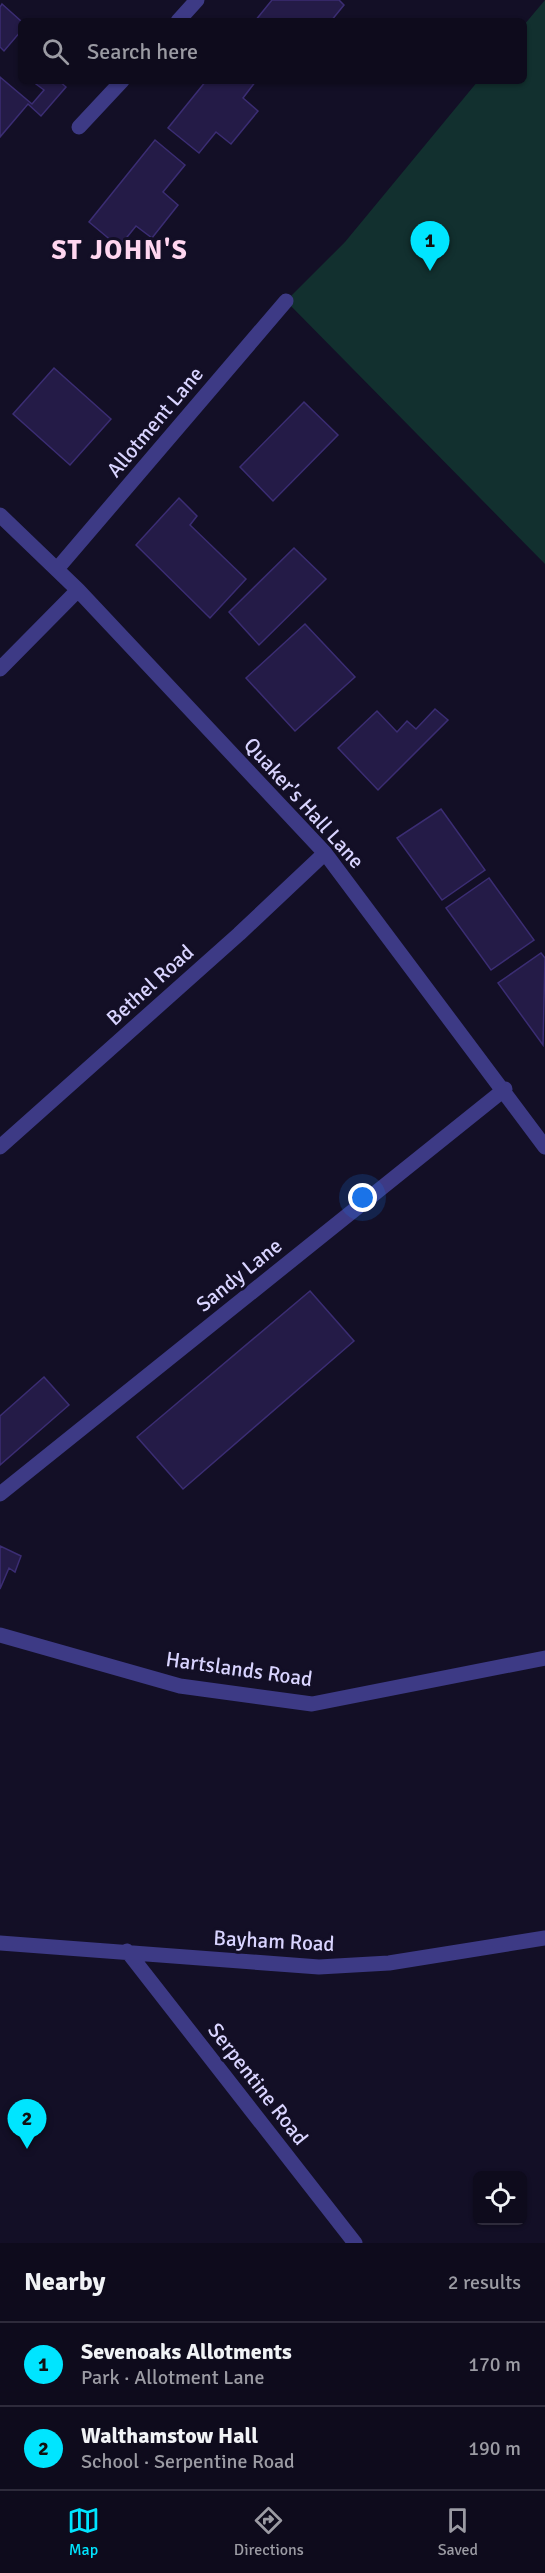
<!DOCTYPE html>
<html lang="en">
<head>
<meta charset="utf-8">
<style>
  :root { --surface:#0e0b1c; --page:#171425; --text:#f1f3f6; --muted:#9b9ba3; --line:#2e2b3b; --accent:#00e5ff }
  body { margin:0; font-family:Signika,sans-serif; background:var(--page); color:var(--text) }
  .controls { position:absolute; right:18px; bottom:18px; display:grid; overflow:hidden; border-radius:9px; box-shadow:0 2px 4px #0004 }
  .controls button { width:54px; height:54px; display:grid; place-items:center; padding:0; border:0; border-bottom:2px solid var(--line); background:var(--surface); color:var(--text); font:30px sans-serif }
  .you { position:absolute; left:363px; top:1198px; width:21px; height:21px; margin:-15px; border:4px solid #fff; border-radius:50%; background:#1a73e8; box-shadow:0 0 0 9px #1a73e833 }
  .badge { display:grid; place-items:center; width:39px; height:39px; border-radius:50%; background:var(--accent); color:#111; font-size:20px; font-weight:700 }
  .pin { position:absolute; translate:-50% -50px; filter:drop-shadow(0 2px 3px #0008) }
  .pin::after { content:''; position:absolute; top:32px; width:21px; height:18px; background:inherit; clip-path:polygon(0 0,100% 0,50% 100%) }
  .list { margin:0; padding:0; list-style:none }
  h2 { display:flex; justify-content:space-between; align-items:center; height:78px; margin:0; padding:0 24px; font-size:26px }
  h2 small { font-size:20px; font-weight:400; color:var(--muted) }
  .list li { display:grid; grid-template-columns:39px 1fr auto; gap:18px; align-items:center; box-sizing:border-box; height:84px; padding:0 24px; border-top:2px solid var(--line) }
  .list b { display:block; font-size:22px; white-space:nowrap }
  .list p { margin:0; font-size:20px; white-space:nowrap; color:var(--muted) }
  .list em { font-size:20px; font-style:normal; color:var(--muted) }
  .icon { flex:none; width:33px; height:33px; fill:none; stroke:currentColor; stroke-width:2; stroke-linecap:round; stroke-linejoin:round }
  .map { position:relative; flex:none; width:545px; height:2243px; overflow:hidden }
  .search { position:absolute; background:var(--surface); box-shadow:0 2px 4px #0004; left:18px; right:18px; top:18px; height:66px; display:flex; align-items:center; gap:15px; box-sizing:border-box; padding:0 21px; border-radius:9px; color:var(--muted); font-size:22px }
  .sheet { height:246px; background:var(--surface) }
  nav { display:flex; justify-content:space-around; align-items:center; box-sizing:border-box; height:84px; border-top:2px solid var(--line); background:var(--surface); font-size:16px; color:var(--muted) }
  nav a { display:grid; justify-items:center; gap:3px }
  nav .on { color:var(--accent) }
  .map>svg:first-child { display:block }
  .green { fill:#12302f }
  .building { fill:#241b47; stroke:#3b2d73; stroke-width:1.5 }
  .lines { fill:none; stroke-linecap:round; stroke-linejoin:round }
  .street { stroke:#3d3a85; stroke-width:15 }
  .labels { text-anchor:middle; stroke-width:6; stroke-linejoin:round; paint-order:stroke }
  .street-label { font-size:21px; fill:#d9d4ff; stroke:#130f26 }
  .district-label { font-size:27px; font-weight:bold; letter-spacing:1.5px; fill:#ffd6f0; stroke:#130f26 }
</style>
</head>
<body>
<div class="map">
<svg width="545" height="2243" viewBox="0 0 545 2243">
  <rect width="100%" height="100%" fill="#130f26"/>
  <!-- green -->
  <path class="green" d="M545 0V564L286 301 345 242 478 81H524V25Z"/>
  <!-- building -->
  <path class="building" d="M272 0H339L344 5 331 21H255Z
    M2 4 21 21V31L4 51 0 47V7Z
    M0 77 32 104 44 90 32 81H59L66 87 41 116 28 104 0 137Z
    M206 81H256L243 98 258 111 231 144 216 132 199 153 168 128Z
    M155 140 185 165 163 192 178 205 152 238 136 226 119 247 89 222Z
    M54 368 111 419 70 465 13 414Z
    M304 402 338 435 273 501 240 467Z
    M179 498 197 516 190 525 246 579 210 618 136 545Z
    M294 548 326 579 259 645 229 612Z
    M305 624 355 677 295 731 246 678Z
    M435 709 448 720 378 790 338 748 377 711 397 732 407 721 416 729Z
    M441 809 485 870 442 900 397 838Z
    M489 878 534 940 491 970 446 908Z
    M541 953 545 958 543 1045 498 983Z
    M310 1291 354 1341 183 1489 137 1437Z
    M44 1377 69 1405 0 1465V1416Z
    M0 1546 21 1556 15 1572 9 1568 0 1589Z"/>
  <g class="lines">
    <!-- street -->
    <path class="street" d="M178 21 197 0
      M79 127 122 81
      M0 515 78 590 325 853 545 1147
      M57 569 286 301
      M0 669 78 590
      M0 1147 239 934 325 853
      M0 1494 505 1089
      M0 1635 180 1686 312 1704 545 1658
      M0 1943 319 1967 389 1963 545 1938
      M127 1951 355 2243"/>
  </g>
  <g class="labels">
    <!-- street labels -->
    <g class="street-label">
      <text transform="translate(155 422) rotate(-50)" y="7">Allotment Lane</text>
      <text transform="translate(304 803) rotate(48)" y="7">Quaker's Hall Lane</text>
      <text transform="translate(150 985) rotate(-42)" y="7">Bethel Road</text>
      <text transform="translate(239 1275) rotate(-39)" y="7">Sandy Lane</text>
      <text transform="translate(239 1669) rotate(8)" y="7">Hartslands Road</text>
      <text transform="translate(274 1941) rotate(3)" y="7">Bayham Road</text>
      <text transform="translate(258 2084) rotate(52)" y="7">Serpentine Road</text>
    </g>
    <!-- district labels -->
    <g class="district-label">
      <text x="120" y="259">ST JOHN'S</text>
    </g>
  </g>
</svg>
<div class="controls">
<button><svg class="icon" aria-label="locate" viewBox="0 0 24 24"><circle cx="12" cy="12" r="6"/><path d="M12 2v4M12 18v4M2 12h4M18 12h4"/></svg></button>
</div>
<div class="you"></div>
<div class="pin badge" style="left:430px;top:271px">1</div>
<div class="pin badge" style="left:27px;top:2149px">2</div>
<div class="search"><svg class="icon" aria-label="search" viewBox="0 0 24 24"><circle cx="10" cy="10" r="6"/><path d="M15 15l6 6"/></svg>Search here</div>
</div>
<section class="sheet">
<h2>Nearby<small>2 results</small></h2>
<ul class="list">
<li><span class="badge">1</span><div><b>Sevenoaks Allotments</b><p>Park · Allotment Lane</p></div><em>170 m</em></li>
<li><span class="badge">2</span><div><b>Walthamstow Hall</b><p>School · Serpentine Road</p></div><em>190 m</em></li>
</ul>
</section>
<nav>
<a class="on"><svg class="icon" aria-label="map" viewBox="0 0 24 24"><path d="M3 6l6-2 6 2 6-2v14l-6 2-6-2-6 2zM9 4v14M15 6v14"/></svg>Map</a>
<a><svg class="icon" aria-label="directions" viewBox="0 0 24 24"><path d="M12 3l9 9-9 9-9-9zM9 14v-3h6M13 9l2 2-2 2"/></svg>Directions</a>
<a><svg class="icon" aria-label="saved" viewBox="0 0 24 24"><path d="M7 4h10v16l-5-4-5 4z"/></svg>Saved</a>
</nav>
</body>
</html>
